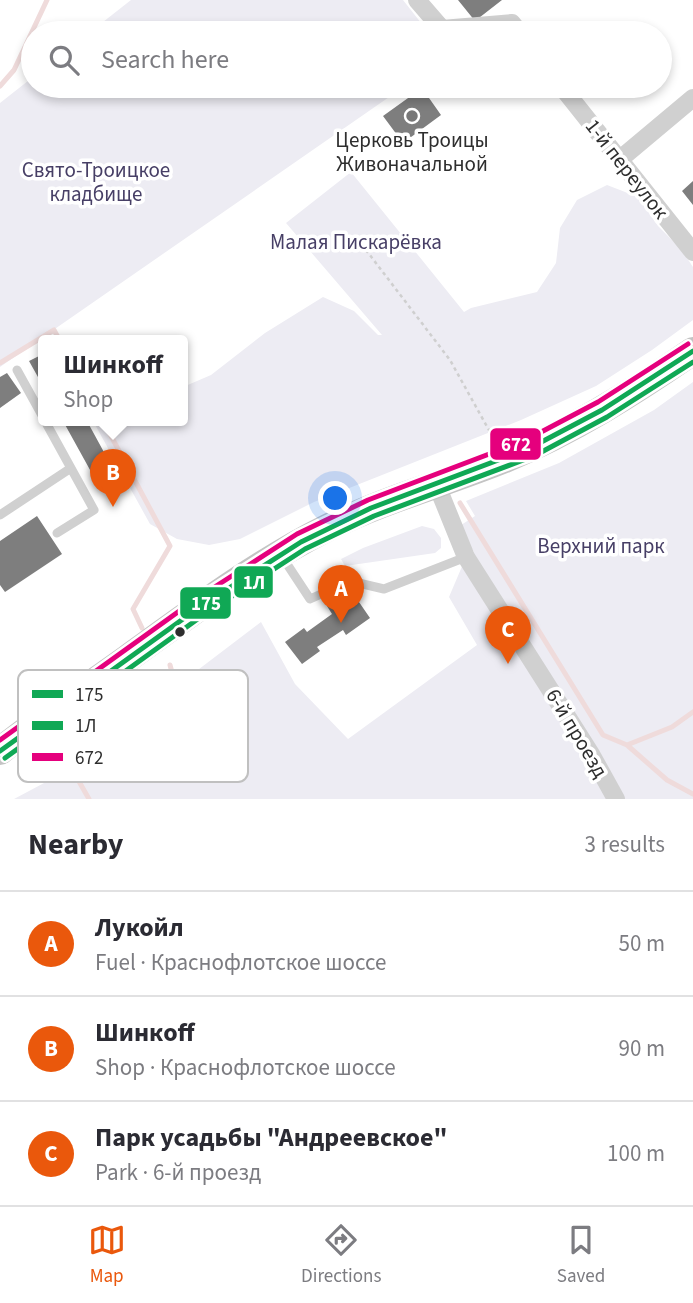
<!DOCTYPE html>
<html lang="en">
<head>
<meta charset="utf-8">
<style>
  :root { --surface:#fff; --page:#f2f2f3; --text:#2b2b33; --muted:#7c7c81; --line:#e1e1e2; --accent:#ea580c }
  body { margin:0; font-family:"Source Sans 3",sans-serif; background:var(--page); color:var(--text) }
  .you { position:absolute; left:336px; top:499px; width:24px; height:24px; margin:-18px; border:5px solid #fff; border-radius:50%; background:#1a73e8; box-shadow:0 0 0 10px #1a73e833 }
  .badge { display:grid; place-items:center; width:46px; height:46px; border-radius:50%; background:var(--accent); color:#fff; font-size:23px; font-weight:700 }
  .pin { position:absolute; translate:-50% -58px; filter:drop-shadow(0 2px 4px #0008) }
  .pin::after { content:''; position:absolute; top:37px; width:24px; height:21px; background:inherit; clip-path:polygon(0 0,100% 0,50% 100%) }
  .popup { position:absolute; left:38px; top:335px; width:150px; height:91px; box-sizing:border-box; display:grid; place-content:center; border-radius:7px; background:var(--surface); filter:drop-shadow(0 2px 5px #0005); font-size:23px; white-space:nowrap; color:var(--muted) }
  .popup b { font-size:26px; color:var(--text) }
  .popup::after { content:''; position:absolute; left:50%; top:100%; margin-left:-14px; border:14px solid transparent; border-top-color:var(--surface) }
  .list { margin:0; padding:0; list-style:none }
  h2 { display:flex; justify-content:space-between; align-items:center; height:91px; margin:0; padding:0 28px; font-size:30px }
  h2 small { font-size:23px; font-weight:400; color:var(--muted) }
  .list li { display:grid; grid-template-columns:46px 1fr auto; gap:21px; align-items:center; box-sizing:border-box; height:105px; padding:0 28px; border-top:2px solid var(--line) }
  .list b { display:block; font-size:26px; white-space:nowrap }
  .list p { margin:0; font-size:23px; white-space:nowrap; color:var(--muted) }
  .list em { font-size:23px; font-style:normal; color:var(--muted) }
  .icon { flex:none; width:38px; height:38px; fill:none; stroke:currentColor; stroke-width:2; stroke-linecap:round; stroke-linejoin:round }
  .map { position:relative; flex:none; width:693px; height:799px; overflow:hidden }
  .search { position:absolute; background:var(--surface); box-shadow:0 4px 10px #0003; left:21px; right:21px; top:21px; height:77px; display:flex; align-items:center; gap:18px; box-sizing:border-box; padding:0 24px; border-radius:38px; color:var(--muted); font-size:26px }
  .sheet { height:406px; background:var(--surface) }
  nav { display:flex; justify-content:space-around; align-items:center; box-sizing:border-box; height:98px; border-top:2px solid var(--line); background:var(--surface); font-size:19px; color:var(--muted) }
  nav a { display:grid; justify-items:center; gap:4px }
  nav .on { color:var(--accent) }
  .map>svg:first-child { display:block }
  .green { fill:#edecf3 }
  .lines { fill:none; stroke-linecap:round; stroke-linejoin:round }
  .stream { stroke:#efdbdb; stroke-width:5 }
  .building { fill:#7e7e7e }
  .path { stroke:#cfcfcf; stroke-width:2.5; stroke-dasharray:3.5 3.5; stroke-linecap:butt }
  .service { stroke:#d0d0d0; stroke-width:9 }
  .minor { stroke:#d0d0d0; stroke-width:18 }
  .primary { stroke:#c4c4c4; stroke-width:28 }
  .bus-1-casing { stroke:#fff; stroke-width:10 }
  .bus-2-casing { stroke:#fff; stroke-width:10 }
  .bus-3-casing { stroke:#fff; stroke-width:10 }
  .bus-1 { stroke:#10a855; stroke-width:5 }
  .bus-2 { stroke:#10a855; stroke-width:5 }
  .bus-3 { stroke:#e5007d; stroke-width:5 }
  .poi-dot { fill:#777; stroke:#fff; stroke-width:2.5 }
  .bus-dot { fill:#2e2e2e; stroke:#fff; stroke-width:2.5 }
  .labels { text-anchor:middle; stroke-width:7; stroke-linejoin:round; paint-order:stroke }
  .poi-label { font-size:21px; fill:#2e2e2e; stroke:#fff }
  .street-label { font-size:21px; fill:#2e2e2e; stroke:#fff }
  .park-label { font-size:21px; fill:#473f66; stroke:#fff }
  .key { fill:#fff; stroke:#c0c0c0; stroke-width:2 }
  .key-label { font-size:19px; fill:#2e2e2e }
  .line-badge { stroke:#fff; stroke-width:2.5 }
  .badge-label { font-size:19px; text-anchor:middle; font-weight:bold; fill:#fff }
</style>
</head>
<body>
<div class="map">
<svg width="693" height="799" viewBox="0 0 693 799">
  <rect width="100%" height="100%" fill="#fff"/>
  <!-- green -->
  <path class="green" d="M131 0H403L429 33H89Z
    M33 77V86H405L0 367V103Z
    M351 172 464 312 471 308 537 292 556 263 560 228 577 200 607 185 638 197 658 226 681 249 693 267V320L652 350 596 386 521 420 314 502 240 539 209 545 177 539 150 524 93 421H183V387L211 375 265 333 323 297 354 311 378 335H382L286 223Z
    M693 382V799H14L61 774 261 622 295 684 348 739 477 645 449 597 466 557 474 552 458 527 475 516 466 501 559 463 654 410Z
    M422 526 434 529 441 538V548L435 553 345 566 341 559 363 548Z"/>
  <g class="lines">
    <!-- stream -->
    <path class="stream" d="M0 86 14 70 47 0
      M0 363 54 330 60 341
      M103 421 170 546 133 609 142 628
      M460 503 603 735 627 745 667 780 693 794
      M627 745 672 727 693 712
      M89 799 77 778 109 744 145 720 177 691 170 665"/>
  </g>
  <!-- building -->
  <path class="building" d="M458 0H502L475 21Z
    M422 88 441 115 403 143 383 116Z
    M693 181V205L682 191Z
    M43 354V386L29 361Z
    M7 373 21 393 0 408V377Z
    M63 421H87L118 478 100 488Z
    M37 516 62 554 5 592 0 585V541Z
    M350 589 370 618 346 635 343 630 317 647 320 651 302 664 285 642 304 628 307 632 332 614 327 606Z"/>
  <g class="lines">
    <!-- path -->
    <path class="path" d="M366 250 450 360 495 441"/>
    <!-- service -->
    <path class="service" d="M17 370 43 417
      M45 421 94 510 57 533
      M0 515 71 468
      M283 558 310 599 350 581 384 589 466 557"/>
    <!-- minor -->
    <path class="minor" d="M417 0 442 29 512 23 520 33
      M561 86 693 252
      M619 160 693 98
      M436 483 466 557 591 754 616 799"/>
    <!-- primary -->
    <path class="primary" d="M0 751C41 718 85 689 128 658 192 612 257 563 327 528 385 499 446 483 505 459 572 431 634 392 693 351"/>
    <defs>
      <path id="bus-1" d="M0 751 201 606 301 542 371 508 530 448 602 410 693 351"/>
      <path id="bus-2" d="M5 758 206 613 305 549 374 516 534 456 607 417 693 362"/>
      <path id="bus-3" d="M0 740 196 599 297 534 368 500 526 440 598 402 688 344"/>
    </defs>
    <!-- bus-1 casing -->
    <use href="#bus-1" class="bus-1-casing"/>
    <!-- bus-2 casing -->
    <use href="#bus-2" class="bus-2-casing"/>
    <!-- bus-3 casing -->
    <use href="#bus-3" class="bus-3-casing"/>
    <!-- bus-1 -->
    <use href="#bus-1" class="bus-1"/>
    <!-- bus-2 -->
    <use href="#bus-2" class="bus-2"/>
    <!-- bus-3 -->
    <use href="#bus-3" class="bus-3"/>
  </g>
  <!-- markers -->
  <circle class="poi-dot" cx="412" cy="116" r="7"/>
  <circle class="bus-dot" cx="180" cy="632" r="6"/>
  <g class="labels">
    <!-- poi labels -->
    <g class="poi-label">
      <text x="412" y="147">Церковь Троицы<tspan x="412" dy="24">Живоначальной</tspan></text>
    </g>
    <!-- street labels -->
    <g class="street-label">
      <text transform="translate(627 169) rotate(52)" y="7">1-й переулок</text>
      <text transform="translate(577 733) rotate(59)" y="7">6-й проезд</text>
    </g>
    <!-- park labels -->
    <g class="park-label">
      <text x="96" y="177">Свято-Троицкое<tspan x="96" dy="24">кладбище</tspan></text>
      <text x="356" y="249">Малая Пискарёвка</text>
      <text x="601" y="553">Верхний парк</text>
    </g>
  </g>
  <!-- legend -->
  <rect x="18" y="670" width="230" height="112" rx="10" class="key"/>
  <rect x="32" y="690" width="31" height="8" fill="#10a855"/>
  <rect x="32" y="721" width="31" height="9" fill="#10a855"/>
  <rect x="32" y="753" width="31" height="8" fill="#e5007d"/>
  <g class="key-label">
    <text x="75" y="701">175</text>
    <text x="75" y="732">1Л</text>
    <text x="75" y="764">672</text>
  </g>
  <g class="line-badge">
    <rect x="489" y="427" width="53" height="34" rx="7" fill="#e5007d"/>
    <rect x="233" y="565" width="41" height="34" rx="7" fill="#10a855"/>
    <rect x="179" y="586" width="53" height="34" rx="7" fill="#10a855"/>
  </g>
  <g class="badge-label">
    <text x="516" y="451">672</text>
    <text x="254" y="589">1Л</text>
    <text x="206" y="610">175</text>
  </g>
</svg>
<div class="you"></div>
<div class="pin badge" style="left:341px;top:623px">A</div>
<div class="pin badge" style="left:113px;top:507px">B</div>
<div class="popup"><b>Шинкoff</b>Shop</div>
<div class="pin badge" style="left:508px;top:664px">C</div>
<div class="search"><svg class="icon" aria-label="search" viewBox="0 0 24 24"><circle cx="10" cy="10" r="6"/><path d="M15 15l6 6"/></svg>Search here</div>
</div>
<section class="sheet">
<h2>Nearby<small>3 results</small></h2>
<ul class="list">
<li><span class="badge">A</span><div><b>Лукойл</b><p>Fuel · Краснофлотское шоссе</p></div><em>50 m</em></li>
<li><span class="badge">B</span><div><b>Шинкoff</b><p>Shop · Краснофлотское шоссе</p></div><em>90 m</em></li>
<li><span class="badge">C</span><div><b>Парк усадьбы &quot;Андреевское&quot;</b><p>Park · 6-й проезд</p></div><em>100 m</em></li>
</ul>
</section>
<nav>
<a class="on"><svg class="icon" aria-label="map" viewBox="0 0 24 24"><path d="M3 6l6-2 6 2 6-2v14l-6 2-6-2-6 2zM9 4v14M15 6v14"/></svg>Map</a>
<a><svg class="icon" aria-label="directions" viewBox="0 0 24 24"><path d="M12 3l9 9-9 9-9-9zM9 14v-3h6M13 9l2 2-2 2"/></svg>Directions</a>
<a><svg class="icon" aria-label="saved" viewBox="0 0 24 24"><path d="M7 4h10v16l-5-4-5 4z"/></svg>Saved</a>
</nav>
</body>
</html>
